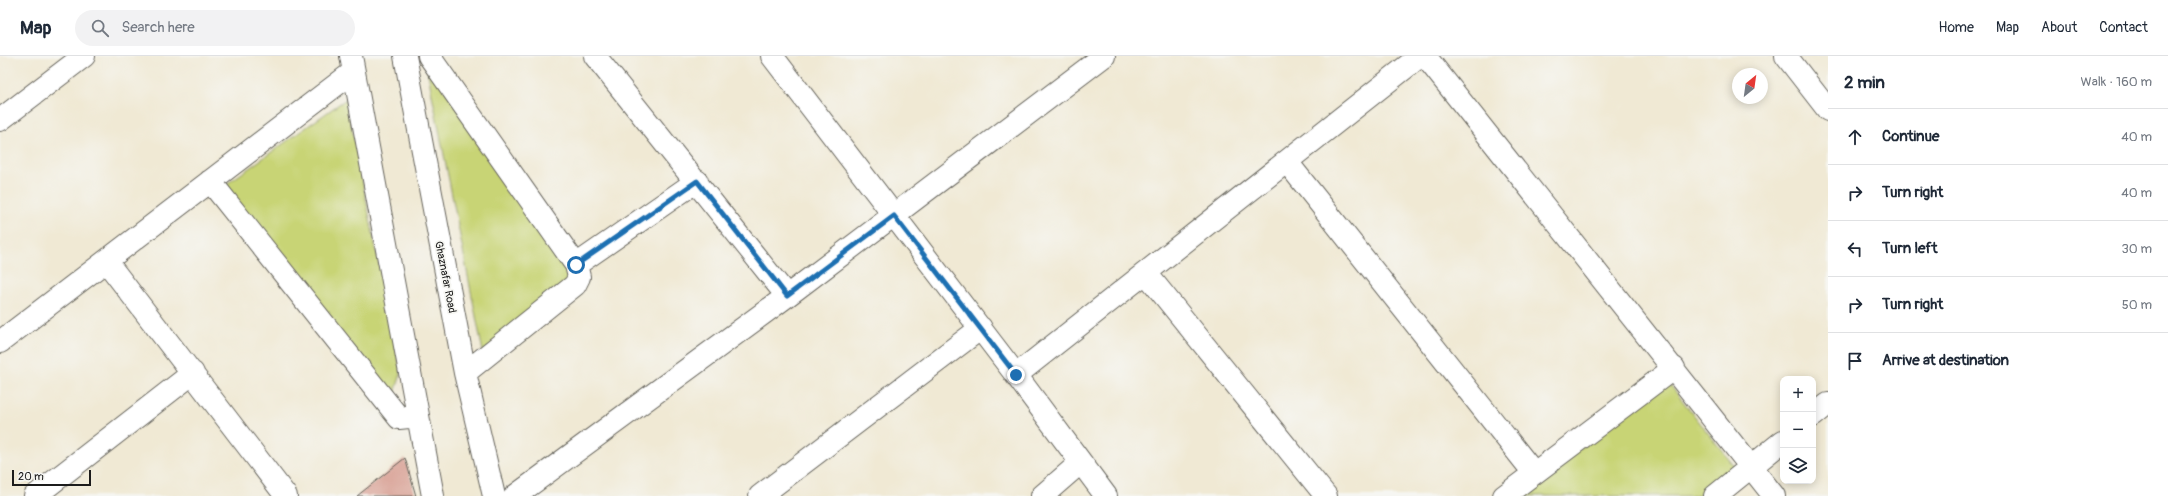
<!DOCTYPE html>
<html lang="en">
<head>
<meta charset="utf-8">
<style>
  :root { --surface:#fff; --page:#f2f2f3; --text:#1f2937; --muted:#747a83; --line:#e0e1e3 }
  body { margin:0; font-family:Pangolin,sans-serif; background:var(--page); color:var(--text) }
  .controls { position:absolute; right:12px; bottom:12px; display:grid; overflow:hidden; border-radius:8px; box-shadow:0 2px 10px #0003 }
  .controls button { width:36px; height:36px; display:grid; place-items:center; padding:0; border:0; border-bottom:1px solid var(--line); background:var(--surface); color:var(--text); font:20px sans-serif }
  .compass { position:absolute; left:1732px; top:12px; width:36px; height:36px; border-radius:50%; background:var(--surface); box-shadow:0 2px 10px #0003; rotate:29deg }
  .scale { position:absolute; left:12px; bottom:10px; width:79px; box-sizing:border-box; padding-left:4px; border:2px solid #1c1c1c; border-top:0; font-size:11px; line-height:14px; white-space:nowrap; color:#1c1c1c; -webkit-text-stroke:3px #f6f6f2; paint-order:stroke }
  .stop { position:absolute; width:12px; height:12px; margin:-9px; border:3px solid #1f6fb2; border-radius:50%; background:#fff }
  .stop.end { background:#1f6fb2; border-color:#fff; box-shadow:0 1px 4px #0008 }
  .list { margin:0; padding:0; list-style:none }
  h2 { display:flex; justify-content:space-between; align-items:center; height:52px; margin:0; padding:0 16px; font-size:17px }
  h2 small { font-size:13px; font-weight:400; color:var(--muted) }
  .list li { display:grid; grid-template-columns:26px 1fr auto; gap:12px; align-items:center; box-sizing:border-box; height:56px; padding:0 16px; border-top:1px solid var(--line) }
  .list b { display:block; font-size:15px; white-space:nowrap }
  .list em { font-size:13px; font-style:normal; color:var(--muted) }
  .icon { flex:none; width:22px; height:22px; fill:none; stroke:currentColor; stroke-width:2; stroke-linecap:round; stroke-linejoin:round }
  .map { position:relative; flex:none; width:1828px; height:440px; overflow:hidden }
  header { display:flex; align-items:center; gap:24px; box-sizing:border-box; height:56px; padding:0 20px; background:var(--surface); border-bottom:1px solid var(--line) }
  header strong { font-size:19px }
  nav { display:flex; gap:22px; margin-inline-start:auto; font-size:14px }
  .search { width:280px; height:36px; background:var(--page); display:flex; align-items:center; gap:10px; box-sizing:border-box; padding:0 14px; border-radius:22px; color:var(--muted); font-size:15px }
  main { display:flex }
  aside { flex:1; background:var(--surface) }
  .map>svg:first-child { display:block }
  .green { fill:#c8d475; stroke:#727848 }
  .building { fill:#d49487 }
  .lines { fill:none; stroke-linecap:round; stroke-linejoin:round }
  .street-casing { stroke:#66645c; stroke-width:24 }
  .street { stroke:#fff; stroke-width:22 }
  .route { stroke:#1f6fb2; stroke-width:5 }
  .labels { text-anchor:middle; stroke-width:3.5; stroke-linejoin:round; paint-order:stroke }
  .street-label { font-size:11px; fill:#1c1c1c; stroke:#f6f6f2 }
</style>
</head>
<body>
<header>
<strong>Map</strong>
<div class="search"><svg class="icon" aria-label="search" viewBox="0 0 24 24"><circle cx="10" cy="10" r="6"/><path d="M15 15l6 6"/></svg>Search here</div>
<nav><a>Home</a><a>Map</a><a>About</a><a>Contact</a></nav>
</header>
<main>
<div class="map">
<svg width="1828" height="440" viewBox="0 0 1828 440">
  <rect width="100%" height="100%" fill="#f6f6f2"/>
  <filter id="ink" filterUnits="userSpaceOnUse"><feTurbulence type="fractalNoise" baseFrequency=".025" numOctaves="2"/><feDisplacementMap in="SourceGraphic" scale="8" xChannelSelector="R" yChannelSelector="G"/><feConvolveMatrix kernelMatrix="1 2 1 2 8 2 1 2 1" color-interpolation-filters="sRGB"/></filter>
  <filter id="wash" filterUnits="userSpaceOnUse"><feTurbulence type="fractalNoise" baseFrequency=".012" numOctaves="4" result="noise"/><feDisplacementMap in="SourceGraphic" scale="16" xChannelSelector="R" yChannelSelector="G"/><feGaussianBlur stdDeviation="0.9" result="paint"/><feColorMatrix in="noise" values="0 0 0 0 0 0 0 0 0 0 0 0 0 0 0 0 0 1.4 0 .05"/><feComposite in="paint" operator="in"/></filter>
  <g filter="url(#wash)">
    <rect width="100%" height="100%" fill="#f0e9d4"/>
    <!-- green -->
    <path class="green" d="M425 3 571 222 483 296Z
      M346 43 401 318 393 343 221 132Z
      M1667 325 1735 411 1697 440H1518Z"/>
    <g id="blocks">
      <!-- building -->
      <path class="building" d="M405 402 416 440H357Z"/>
    </g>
  </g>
  <g filter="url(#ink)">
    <use href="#blocks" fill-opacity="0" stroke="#66645c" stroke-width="1"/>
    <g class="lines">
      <defs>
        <path id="street" d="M351 0 433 440
          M405 0 465 317 494 440
          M429 0 576 209 579 221 575 229 465 317
          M595 0 787 240
          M772 0 1016 319 1106 440
          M1425 0 1774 440
          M1786 0 1828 54
          M0 64 84 0
          M1287 106 1534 417
          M210 125 399 362 418 360
          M106 205 286 440
          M576 209 697 125
          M1146 217 1326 440
          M0 286 353 16
          M1016 319 1420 0
          M1813 360 1828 348
          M35 440 193 317
          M515 440 787 240 1104 0
          M760 440 981 272
          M1042 440 1080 407
          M1504 440 1674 312
          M1715 440 1783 385"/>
      </defs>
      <!-- street casing -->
      <use href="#street" class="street-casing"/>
      <!-- street -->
      <use href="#street" class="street"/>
    </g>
  </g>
  <g class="lines" filter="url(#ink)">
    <!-- route -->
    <path class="route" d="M576 209 697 125 787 240 894 160 1016 319"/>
  </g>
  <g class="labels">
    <!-- street labels -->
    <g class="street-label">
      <text transform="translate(446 221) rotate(79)" y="4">Ghaznafar Road</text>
    </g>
  </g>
</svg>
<div class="controls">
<button>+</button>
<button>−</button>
<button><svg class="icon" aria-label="layers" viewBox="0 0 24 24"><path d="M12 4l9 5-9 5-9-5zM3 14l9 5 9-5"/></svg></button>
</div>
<svg class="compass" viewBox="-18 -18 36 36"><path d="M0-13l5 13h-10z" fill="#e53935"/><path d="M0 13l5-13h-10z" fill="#747a83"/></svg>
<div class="scale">20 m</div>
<div class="stop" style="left:576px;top:209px"></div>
<div class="stop end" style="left:1016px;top:319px"></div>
</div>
<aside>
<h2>2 min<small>Walk · 160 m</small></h2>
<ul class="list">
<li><svg class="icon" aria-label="ahead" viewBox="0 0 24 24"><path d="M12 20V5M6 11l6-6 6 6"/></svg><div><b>Continue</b></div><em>40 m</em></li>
<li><svg class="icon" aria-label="right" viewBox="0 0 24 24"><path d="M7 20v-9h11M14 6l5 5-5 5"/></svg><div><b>Turn right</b></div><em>40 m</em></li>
<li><svg class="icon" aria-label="left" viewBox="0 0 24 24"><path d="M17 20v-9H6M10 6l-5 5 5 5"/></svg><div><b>Turn left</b></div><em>30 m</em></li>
<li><svg class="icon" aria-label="right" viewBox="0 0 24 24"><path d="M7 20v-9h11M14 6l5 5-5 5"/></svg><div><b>Turn right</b></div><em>50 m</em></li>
<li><svg class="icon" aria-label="arrive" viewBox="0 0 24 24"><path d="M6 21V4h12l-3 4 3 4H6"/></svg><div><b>Arrive at destination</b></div></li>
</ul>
</aside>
</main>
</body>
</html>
